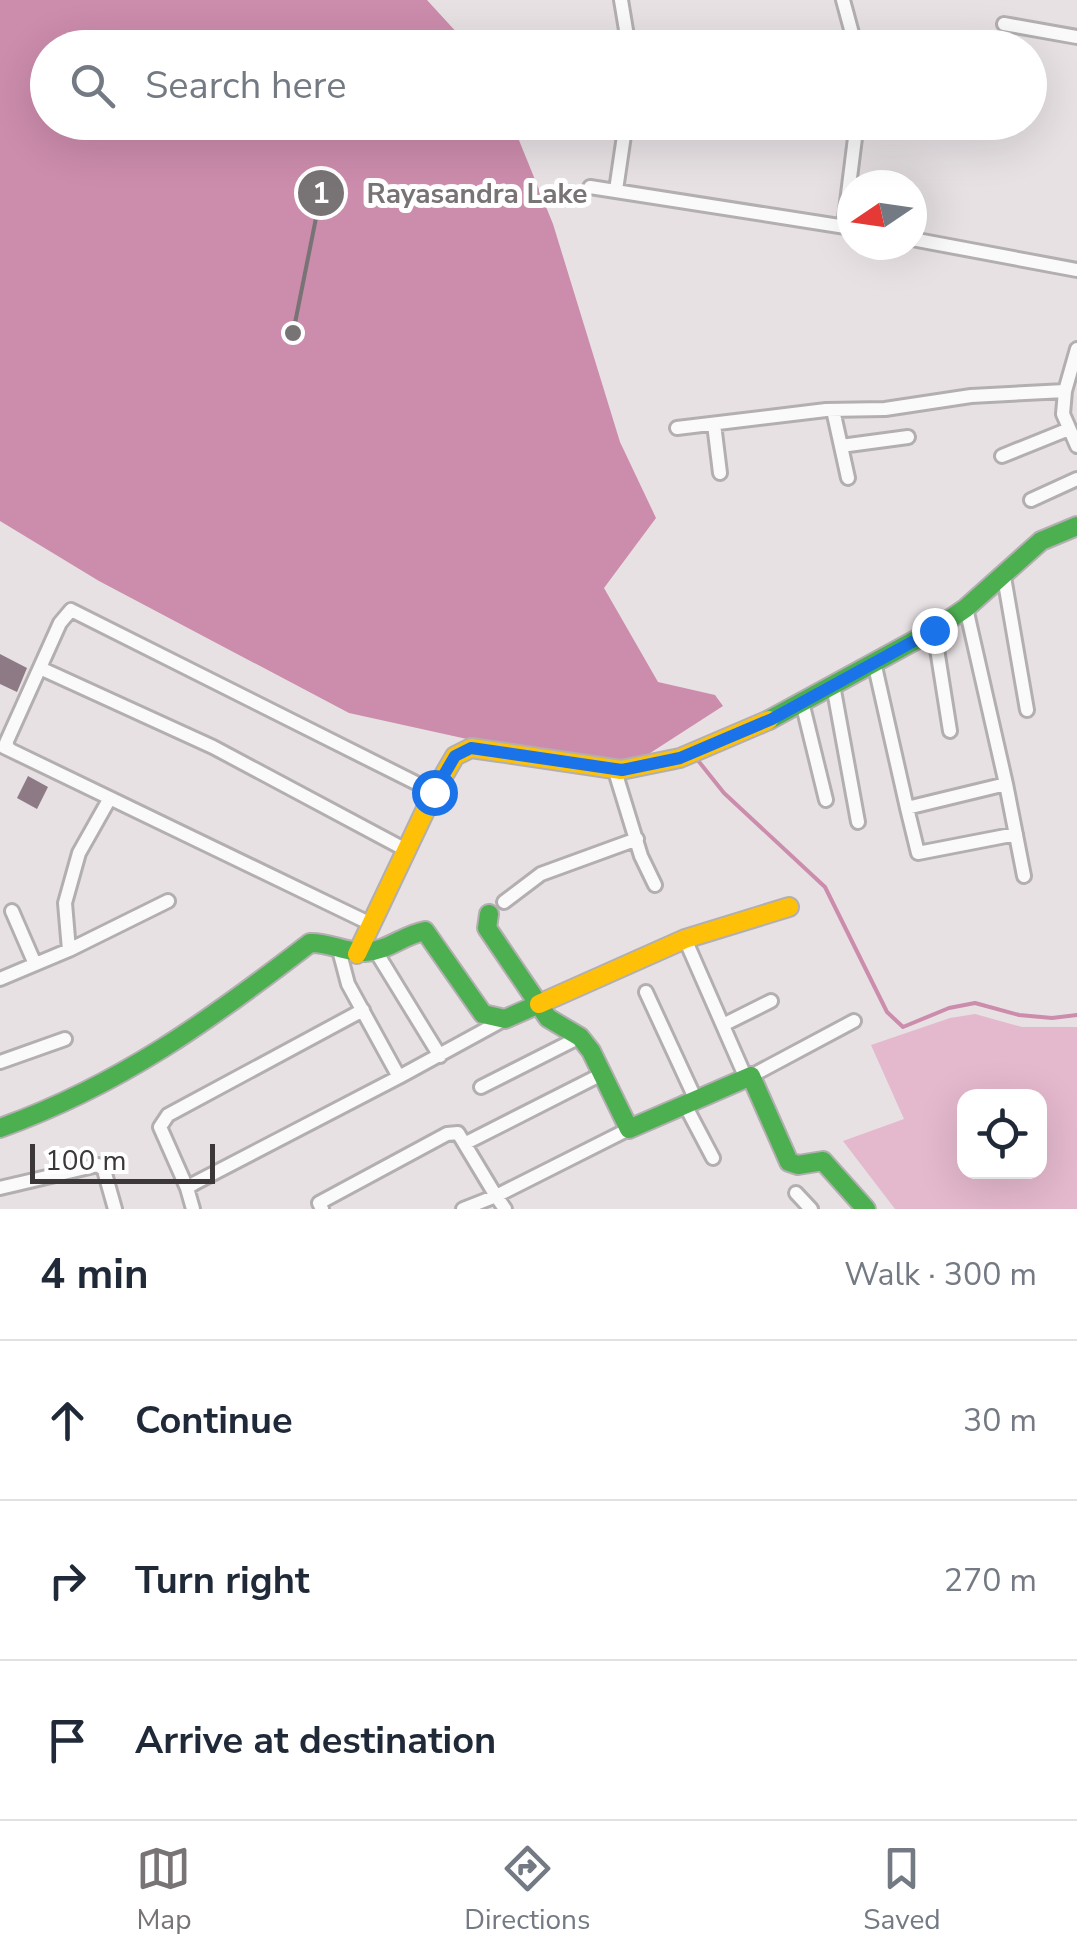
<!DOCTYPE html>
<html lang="en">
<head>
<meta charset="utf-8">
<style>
  :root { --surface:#fff; --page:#f6f6f7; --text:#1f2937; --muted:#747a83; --line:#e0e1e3; --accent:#787375 }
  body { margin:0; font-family:"Nunito Sans",sans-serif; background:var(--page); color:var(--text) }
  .controls { position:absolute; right:30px; bottom:30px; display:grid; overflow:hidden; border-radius:20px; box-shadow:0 10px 40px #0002 }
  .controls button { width:90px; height:90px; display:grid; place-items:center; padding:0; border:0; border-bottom:2px solid var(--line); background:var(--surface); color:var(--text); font:50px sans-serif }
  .compass { position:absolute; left:837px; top:170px; width:90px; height:90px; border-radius:50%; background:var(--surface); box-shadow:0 10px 40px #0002; rotate:257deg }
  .scale { position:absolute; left:30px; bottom:25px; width:185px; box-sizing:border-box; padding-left:10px; border:5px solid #3c3839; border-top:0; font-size:28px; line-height:35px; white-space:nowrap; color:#3c3839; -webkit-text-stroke:8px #fff; paint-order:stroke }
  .stop { position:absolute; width:30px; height:30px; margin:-22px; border:8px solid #1a73e8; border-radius:50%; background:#fff }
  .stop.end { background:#1a73e8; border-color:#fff; box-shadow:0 2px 10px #0008 }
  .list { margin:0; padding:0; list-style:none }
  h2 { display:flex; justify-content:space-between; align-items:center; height:130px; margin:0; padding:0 40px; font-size:42px }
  h2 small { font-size:32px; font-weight:400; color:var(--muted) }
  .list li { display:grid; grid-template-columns:65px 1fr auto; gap:30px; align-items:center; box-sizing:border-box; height:160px; padding:0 40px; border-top:2px solid var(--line) }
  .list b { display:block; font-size:38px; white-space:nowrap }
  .list em { font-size:32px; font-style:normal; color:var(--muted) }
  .icon { flex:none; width:55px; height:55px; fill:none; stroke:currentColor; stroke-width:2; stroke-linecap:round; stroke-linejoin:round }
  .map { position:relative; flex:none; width:1077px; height:1209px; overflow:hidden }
  .search { position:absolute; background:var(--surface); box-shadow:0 10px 40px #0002; left:30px; right:30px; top:30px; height:110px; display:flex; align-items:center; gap:25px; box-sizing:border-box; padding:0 35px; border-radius:55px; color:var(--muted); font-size:38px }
  .sheet { height:610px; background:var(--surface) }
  nav { display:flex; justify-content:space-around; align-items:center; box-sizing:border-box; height:140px; border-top:2px solid var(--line); background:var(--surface); font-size:28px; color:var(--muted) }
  nav a { display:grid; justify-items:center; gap:5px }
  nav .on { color:var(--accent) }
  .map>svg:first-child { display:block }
  .green { fill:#e4b8cd; fill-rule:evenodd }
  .water { fill:#cc8cac }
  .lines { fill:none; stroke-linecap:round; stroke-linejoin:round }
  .stream { stroke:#cc8cac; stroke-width:4 }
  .building { fill:#8d7a85 }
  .street-casing { stroke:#b3afb1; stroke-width:18 }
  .fast-casing { stroke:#b3afb1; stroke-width:22 }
  .slow-casing { stroke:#b3afb1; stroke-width:22 }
  .street { stroke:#fbfafb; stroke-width:12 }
  .fast { stroke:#4caf50; stroke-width:18 }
  .slow { stroke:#ffc107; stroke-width:18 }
  .route { stroke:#1a73e8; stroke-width:12 }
  .leader { fill:none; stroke:#787375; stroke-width:4 }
  .callout-dot { fill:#787375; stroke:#fff; stroke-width:4 }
  .mark-label { font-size:30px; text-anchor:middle; font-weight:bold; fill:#fff }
  .callout-label { font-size:28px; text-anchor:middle; font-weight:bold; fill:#787375; stroke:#fff; stroke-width:10; stroke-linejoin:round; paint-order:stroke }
</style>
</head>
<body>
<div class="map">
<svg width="1077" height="1209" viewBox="0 0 1077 1209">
  <rect width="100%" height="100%" fill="#e7e1e4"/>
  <!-- green -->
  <path class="green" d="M975 1014 1022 1027H1077V1209H895L843 1141 904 1119 871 1045 950 1018ZM964 1096H1040V1172H964Z"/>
  <!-- water -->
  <path class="water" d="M0 0H427L470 47 48 48V122L512 123 553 224 620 442 656 518 604 588 658 682 715 695 723 706 644 757 594 767 349 713 99 581 0 521Z"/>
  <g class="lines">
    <!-- stream -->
    <path class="stream" d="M696 758 724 793 825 887 887 1012 903 1027 949 1008 975 1003 1019 1015 1052 1018 1077 1015"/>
  </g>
  <!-- building -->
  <path class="building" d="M0 654 27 668 17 692 0 684Z
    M28 776 48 787 37 809 17 798Z"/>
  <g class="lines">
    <defs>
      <path id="street" d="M621 0 629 48
        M843 0 856 48
        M1004 24 1077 37
        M590 187 852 228
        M616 190 626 122
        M844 226 857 122
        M912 239 1077 270
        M1077 349 1065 391 1063 414 1077 446
        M833 410 848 478
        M714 424 720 473
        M677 428 826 410 885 409 971 396 1065 391
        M841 446 908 437
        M1002 456 1069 429
        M1031 500 1077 479
        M1004 577 1027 710
        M934 630 950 731
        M874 662 907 808 1006 784 966 608
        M40 668 213 747 406 850
        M833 685 858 822
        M802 702 826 800
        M4 747 371 924
        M9 749 6 743 60 623 71 610 434 792
        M614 768 641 856 655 885
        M1006 784 1024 876
        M907 808 918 853 1016 834
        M504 902 541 874 637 839
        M12 911 35 964
        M685 939 745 1076
        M69 950 65 903 79 853 110 798
        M375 950 440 1056
        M0 979 69 950 168 901
        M646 992 695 1098
        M723 1025 771 1001
        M0 1062 65 1039
        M751 1076 854 1021
        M399 1077 505 1019
        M481 1087 580 1037
        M684 1103 713 1158
        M466 1143 602 1074
        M0 1188 98 1165 104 1170 115 1209
        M187 1188 160 1127 168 1115 363 1010
        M796 1193 811 1209
        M193 1209 187 1188 195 1183 399 1077 348 984 339 950
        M322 1209 319 1203 447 1134 458 1133 496 1196 629 1129
        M463 1209 496 1196 505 1209"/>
      <path id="fast" d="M769 720 934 630 966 608 1041 541 1077 526
        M489 914 487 928 548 1018 580 1037 591 1051 629 1129 751 1076 789 1162 798 1165 823 1161 866 1209
        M0 1128C120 1085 210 1020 310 943 329 942 345 953 365 952 388 951 403 935 425 931L483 1014 505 1019 539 1004"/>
      <path id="slow" d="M357 954 434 792 455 756 471 748 621 770 680 758 769 720
        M539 1004 685 939 789 907"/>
    </defs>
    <!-- street casing -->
    <use href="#street" class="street-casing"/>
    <!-- fast casing -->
    <use href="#fast" class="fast-casing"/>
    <!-- slow casing -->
    <use href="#slow" class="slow-casing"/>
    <!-- street -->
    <use href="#street" class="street"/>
    <!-- fast -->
    <use href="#fast" class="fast"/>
    <!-- slow -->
    <use href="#slow" class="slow"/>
  </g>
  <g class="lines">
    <!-- route -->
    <path class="route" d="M434 792 455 756 471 748 622 770 680 758 772 719 934 630"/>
  </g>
  <!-- callouts -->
  <path class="leader" d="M293 333L321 193"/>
  <g class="callout-dot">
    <circle cx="293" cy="333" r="10"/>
    <circle cx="321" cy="193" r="25"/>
  </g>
  <g class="mark-label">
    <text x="321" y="203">1</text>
  </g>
  <g class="callout-label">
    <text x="477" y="203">Rayasandra Lake</text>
  </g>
</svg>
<div class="controls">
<button><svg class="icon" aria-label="locate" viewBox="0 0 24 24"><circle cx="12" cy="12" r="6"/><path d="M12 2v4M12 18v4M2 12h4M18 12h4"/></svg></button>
</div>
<svg class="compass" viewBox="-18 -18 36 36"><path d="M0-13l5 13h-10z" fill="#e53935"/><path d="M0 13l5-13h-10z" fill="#747a83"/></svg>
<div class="scale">100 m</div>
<div class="stop" style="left:434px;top:792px"></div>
<div class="stop end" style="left:934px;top:630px"></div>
<div class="search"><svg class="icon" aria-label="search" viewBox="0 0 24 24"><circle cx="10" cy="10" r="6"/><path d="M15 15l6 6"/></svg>Search here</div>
</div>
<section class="sheet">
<h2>4 min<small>Walk · 300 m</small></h2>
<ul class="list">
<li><svg class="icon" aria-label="ahead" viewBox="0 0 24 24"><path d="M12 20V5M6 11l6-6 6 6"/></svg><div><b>Continue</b></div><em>30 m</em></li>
<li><svg class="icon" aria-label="right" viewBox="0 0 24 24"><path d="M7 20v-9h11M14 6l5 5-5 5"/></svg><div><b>Turn right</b></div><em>270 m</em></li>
<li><svg class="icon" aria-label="arrive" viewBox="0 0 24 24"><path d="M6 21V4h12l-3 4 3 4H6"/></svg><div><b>Arrive at destination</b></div></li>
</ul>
</section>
<nav>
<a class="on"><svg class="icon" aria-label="map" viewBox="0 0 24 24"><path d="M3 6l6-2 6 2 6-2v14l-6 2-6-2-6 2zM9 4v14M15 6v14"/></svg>Map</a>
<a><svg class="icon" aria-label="directions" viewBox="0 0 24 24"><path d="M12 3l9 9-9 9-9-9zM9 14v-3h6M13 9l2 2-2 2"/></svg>Directions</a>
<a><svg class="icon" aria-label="saved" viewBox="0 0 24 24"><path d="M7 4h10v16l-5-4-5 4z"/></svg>Saved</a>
</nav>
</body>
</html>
